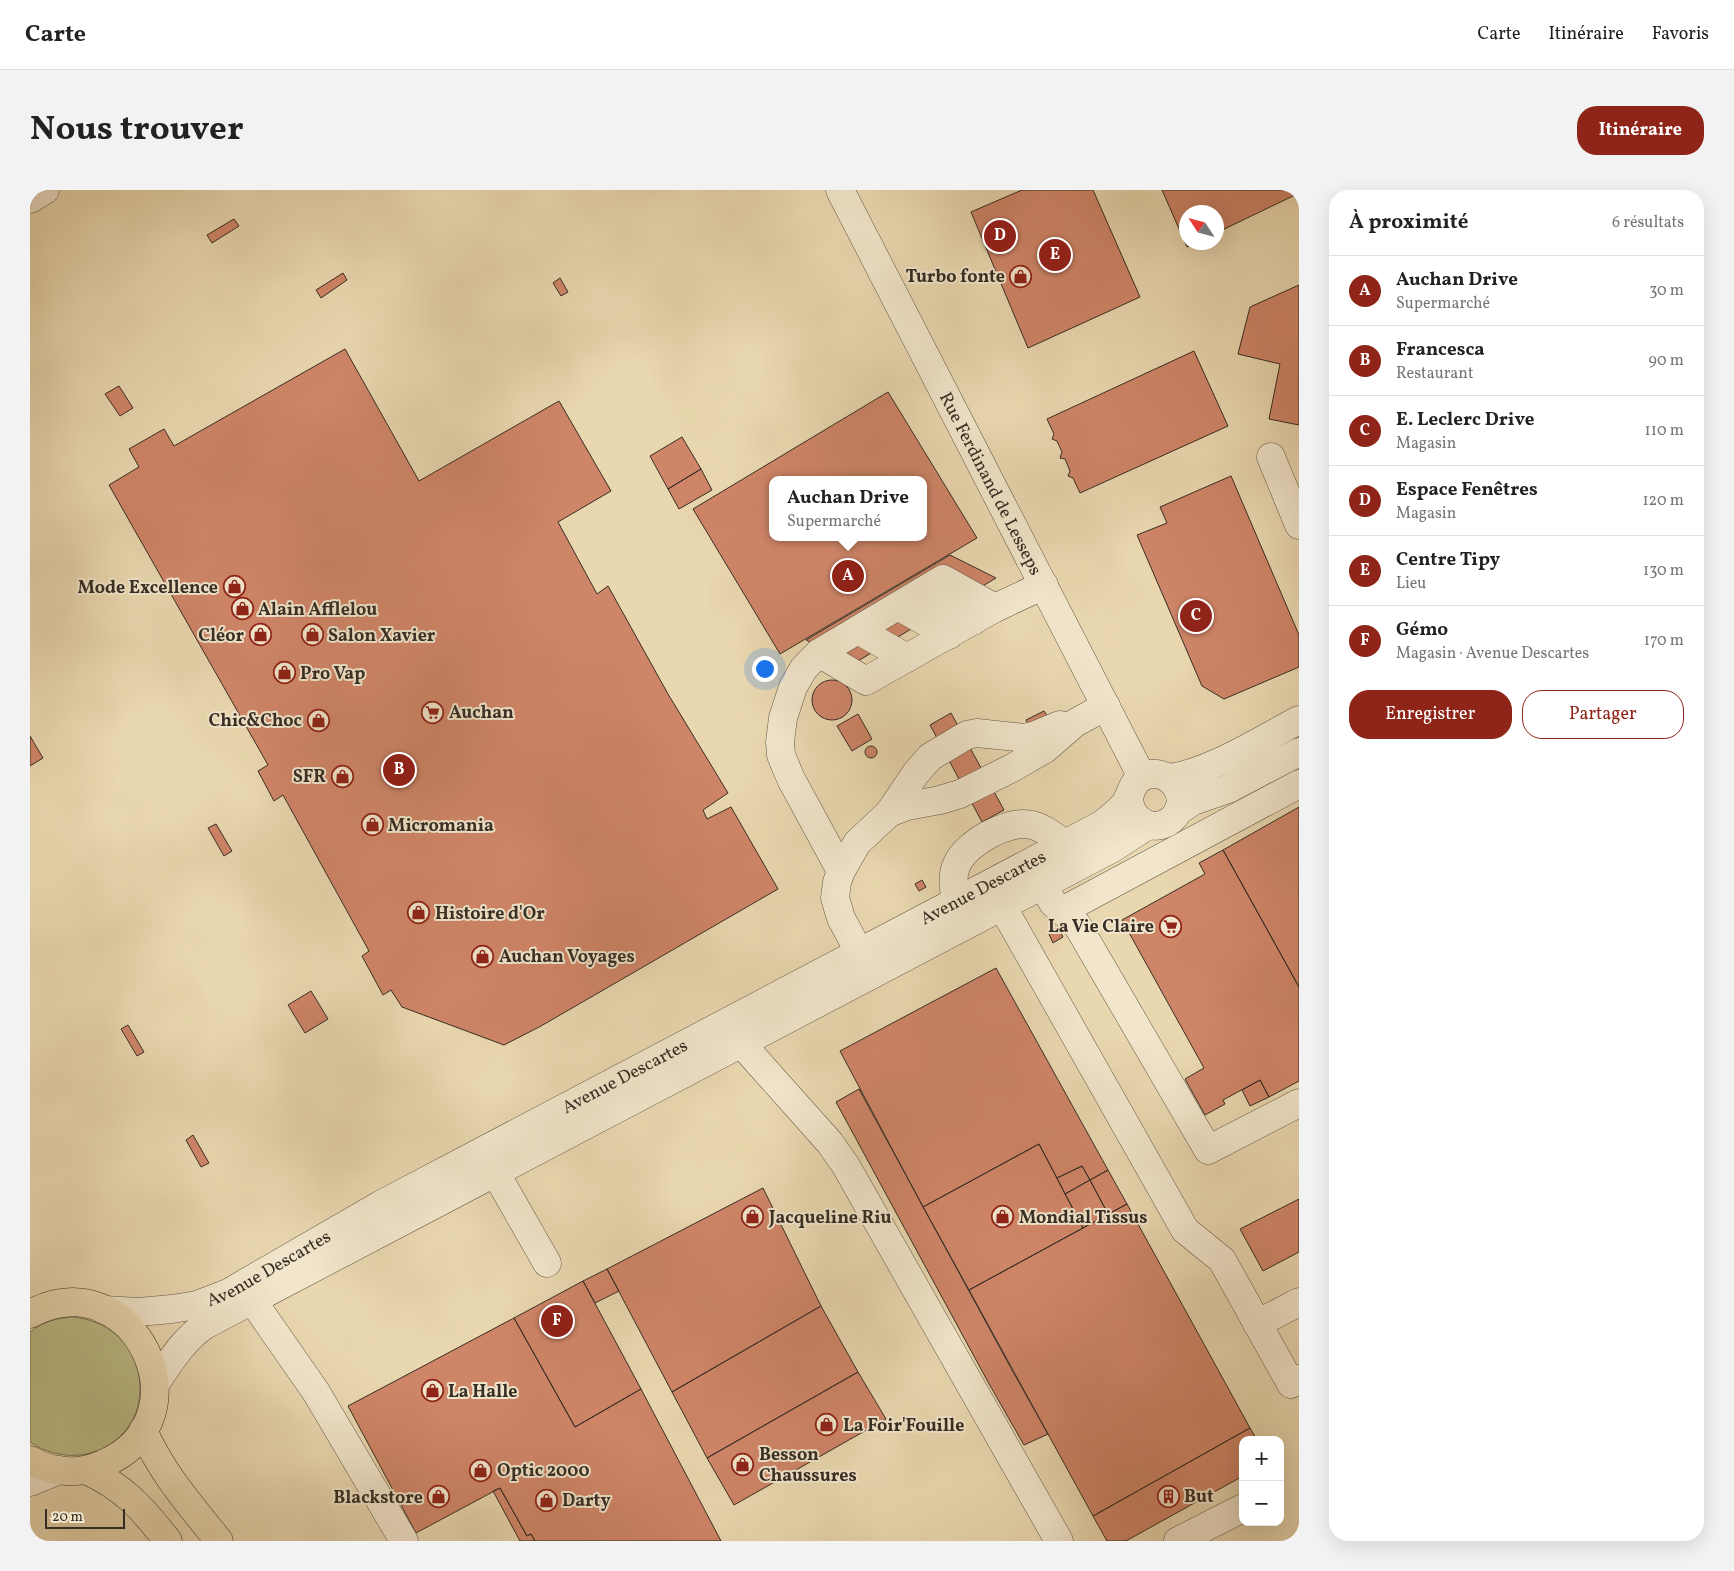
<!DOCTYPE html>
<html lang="fr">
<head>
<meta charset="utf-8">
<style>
  :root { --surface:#fff; --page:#f2f2f2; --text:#222; --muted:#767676; --line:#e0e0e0; --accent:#8f2418 }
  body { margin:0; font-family:Vollkorn,serif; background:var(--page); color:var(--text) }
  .controls { position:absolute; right:15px; bottom:15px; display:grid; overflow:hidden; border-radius:10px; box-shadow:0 5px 20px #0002 }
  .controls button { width:45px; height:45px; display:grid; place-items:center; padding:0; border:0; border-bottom:1px solid var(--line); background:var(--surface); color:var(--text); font:25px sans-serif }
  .compass { position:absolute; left:1149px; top:15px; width:45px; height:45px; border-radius:50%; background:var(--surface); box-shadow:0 5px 20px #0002; rotate:306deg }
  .scale { position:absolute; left:15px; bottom:12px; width:80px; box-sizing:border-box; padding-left:5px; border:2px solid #362d24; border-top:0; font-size:14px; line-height:18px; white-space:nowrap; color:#362d24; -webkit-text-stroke:4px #f1e5cb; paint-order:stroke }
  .you { position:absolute; left:734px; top:478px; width:18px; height:18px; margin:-12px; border:4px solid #fff; border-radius:50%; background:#1a73e8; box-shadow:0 0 0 8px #1a73e833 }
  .badge { display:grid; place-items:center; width:32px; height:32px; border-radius:50%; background:var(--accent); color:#fff; font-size:16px; font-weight:700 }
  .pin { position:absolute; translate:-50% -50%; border:2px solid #fff; box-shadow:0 1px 5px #0006 }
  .popup { position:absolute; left:739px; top:286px; width:158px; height:65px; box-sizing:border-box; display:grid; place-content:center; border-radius:10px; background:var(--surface); filter:drop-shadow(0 1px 4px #0005); font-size:16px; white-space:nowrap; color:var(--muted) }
  .popup b { font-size:19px; color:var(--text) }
  .popup::after { content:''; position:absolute; left:50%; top:100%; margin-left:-10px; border:10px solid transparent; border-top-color:var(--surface) }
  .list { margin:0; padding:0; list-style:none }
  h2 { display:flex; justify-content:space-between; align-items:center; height:65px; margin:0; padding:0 20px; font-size:21px }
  h2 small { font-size:16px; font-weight:400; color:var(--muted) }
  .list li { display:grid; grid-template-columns:32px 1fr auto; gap:15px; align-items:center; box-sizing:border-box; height:70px; padding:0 20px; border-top:1px solid var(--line) }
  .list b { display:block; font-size:19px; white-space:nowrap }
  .list p { margin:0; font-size:16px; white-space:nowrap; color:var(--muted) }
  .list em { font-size:16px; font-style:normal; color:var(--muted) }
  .actions { display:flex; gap:10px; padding:15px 20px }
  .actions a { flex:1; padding:11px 0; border:1px solid var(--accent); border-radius:20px; text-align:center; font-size:18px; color:var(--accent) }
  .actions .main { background:var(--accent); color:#fff }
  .map { position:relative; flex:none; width:1269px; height:1351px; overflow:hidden; border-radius:20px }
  header { display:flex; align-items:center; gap:30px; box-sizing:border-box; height:70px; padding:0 25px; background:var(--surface); border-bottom:1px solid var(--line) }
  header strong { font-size:24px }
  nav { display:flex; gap:28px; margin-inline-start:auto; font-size:18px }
  .intro { display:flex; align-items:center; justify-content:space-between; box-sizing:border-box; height:120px; padding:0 30px }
  h1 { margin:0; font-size:35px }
  .button { padding:12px 22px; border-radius:20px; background:var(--accent); color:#fff; font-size:18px; font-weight:700 }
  main { display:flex; gap:30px; padding:0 30px }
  aside { flex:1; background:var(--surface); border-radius:20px; box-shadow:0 5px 20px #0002 }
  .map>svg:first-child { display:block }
  .green { fill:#bcbd87; stroke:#797556 }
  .building { fill:#cf8568; stroke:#362d24; fill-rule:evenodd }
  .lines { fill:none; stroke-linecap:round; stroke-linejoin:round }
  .minor-casing { stroke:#635847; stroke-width:29 }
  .major-casing { stroke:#362d24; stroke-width:29 }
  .minor { stroke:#f1e5cb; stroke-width:28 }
  .major { stroke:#e9d7af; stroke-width:28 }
  .labels { text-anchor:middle; stroke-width:4; stroke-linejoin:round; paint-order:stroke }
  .poi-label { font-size:18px; font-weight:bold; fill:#362d24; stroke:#f1e5cb; text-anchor:start }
  .street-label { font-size:18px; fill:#362d24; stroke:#f1e5cb }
</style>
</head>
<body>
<header>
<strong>Carte</strong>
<nav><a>Carte</a><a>Itinéraire</a><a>Favoris</a></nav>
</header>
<div class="intro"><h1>Nous trouver</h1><a class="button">Itinéraire</a></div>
<main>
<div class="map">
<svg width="1269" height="1351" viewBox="0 0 1269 1351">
  <rect width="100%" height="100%" fill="#e9d7af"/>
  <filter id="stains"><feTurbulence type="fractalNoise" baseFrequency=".004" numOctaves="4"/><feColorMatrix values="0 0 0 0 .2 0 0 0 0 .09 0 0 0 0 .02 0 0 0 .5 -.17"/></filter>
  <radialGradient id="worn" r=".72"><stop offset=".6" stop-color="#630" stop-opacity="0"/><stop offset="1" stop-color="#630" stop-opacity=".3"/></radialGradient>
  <!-- green -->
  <path class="green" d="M42 1127C128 1134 134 1253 51 1265 32 1267 15 1262 0 1252V1142C12 1132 27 1128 42 1127Z"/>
  <!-- building -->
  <path class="building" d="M992 0H1063L1110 107 998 158 941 22Z
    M1132 0H1263L1265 5 1186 43V22H1156V52H1166L1157 57Z
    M204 29 209 36 182 53 177 45Z
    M313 83 317 90 291 108 286 100Z
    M530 88 538 102 531 106 523 93Z
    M1269 95V235L1239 229 1250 174 1208 164 1220 117Z
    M315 159 389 291 529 211 581 301 528 332 567 404 578 396 638 504 698 603 673 620 677 629 701 617 748 699 511 836 474 855 372 817 361 800 353 805 332 766 339 761 253 605 244 611 228 581 238 575 79 295 109 277 99 259 134 239 144 256Z
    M1164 161 1198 236 1050 303 1043 288 1038 286 1040 281 1035 269 1030 268 1032 262 1027 251 1022 249 1024 244 1017 229Z
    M89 196 103 218 90 226 75 204Z
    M858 202 947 348 750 464 663 319ZM743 290H893V347H743Z
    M652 247 671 279 638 299 620 266Z
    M671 279 682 300 649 319 638 299Z
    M1201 286 1269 445V477L1194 509 1172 496 1107 345 1137 333 1130 317Z
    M920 365 966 388 823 474 776 450Z
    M782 510a20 20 0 1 1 40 0a20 20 0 1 1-40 0Z
    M1014 521 1019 529 1001 539 996 530Z
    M921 523 974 620 952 632 900 535Z
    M828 524 842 549 822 561 807 536Z
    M0 546 13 568 0 576Z
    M835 562a6 6 0 1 1 12 0a6 6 0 1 1-12 0Z
    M1269 617V797L1193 660Z
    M186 634 202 661 194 666 178 638Z
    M1193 660 1269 797V891L1239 907 1230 890 1193 910 1195 914 1175 925 1155 889 1174 878 1092 730 1175 684 1169 673Z
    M892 690 896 697 889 701 885 694Z
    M1028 737 1033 747 1023 753 1018 742Z
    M966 778 1078 980 1060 990 1052 976 1027 988 1009 954 893 1017 810 861Z
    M281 801 298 829 275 843 258 815Z
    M98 835 114 862 107 866 91 839Z
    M1230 890 1239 907 1220 916 1212 900Z
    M829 899 982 1180 1018 1244 994 1255 958 1192 806 912Z
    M163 945 179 973 171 977 156 950Z
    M1009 954 1053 1038 939 1100 893 1017Z
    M1052 976 1060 990 1035 1004 1027 988Z
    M1078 980 1097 1014 1078 1024 1060 990Z
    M1060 990 1078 1024 1053 1038 1035 1004Z
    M733 998 791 1116 642 1202 577 1079Z
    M1269 1009V1062L1233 1081 1210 1039Z
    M1097 1014 1220 1238 1063 1326 939 1100Z
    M577 1079 589 1101 565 1113 553 1091Z
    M553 1091 611 1199 545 1237 484 1128Z
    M791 1116 828 1182 677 1268 642 1202Z
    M484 1128 545 1237 611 1199 691 1351H505L501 1344 497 1346 470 1298 386 1343 318 1216Z
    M828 1182 856 1229 704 1315 677 1268Z
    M1220 1238 1227 1250H1213V1286L1096 1351H1077L1063 1326Z
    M470 1298 497 1346 501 1344 505 1351H490L463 1301Z"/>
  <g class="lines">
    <defs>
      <g id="minor">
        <path id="s1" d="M810 0 1112 587"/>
        <path d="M0 9 15 0"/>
        <path d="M1241 267 1269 335"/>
        <path d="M889 404 943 431"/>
        <path d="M868 416 919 445"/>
        <path d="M828 440 877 468"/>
        <path d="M789 463 836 491 965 418"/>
        <path d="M1139 588C1180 583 1232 549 1269 530"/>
        <path d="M1148 621 1163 611 1198 599 1269 562"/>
        <path d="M859 623 886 583 900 567 937 545 947 543 995 548 1006 545 1030 535"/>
        <path d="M1004 680 1023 713 1043 730 1049 738 1178 960 1269 913"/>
        <path d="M811 681 761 589 751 565 750 552 753 528 763 497 774 478 789 463 913 389 965 418 1014 395"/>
        <path d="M963 700 1155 1040 1192 1070 1261 1194 1269 1189"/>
        <path d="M926 712C924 699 921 686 927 674 936 653 979 629 1002 635 1014 638 1025 647 1035 654"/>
        <path d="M1032 721 1269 594"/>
        <path d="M838 779 811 728 805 708 807 692 811 681 827 653 859 623 877 616 910 610 930 604 982 578 1015 559 1045 533 1076 516"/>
        <path d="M705 838 718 861 800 953 816 976 1029 1351"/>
        <path d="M457 968 517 1073"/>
        <path d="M222 1110 286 1202 374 1351"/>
        <path id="s2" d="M74 1120 109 1122 142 1119 167 1115 198 1103 350 1015 1071 635C1079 629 1087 623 1094 615 1101 606 1101 593 1112 587 1139 573 1165 610 1141 630 1122 645 1099 629 1099 607"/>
        <path d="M1227 1134 1269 1112"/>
        <path d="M125 1194C140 1172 153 1150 175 1135L1083 658 1118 635"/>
        <path d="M0 1292 29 1280"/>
        <path d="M1148 1351 1213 1318"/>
      </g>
      <path id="major" d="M0 1124C102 1068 181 1228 73 1274 49 1285 23 1283 0 1270
        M113 1240C131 1282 160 1315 189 1351
        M56 1280C95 1298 112 1318 138 1351"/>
    </defs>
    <!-- minor casing -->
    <use href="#minor" class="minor-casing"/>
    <!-- major casing -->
    <use href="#major" class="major-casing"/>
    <!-- minor -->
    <use href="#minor" class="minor"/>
    <!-- major -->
    <use href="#major" class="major"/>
  </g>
  <!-- icons -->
  <defs>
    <symbol id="shop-ring" viewBox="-11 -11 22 22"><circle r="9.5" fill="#f1e5cb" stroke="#8f2418" stroke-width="1.5"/><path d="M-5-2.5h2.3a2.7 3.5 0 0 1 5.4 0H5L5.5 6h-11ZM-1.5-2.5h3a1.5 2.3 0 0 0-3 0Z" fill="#8f2418"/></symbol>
    <symbol id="supermarket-ring" viewBox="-11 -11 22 22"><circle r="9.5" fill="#f1e5cb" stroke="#8f2418" stroke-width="1.5"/><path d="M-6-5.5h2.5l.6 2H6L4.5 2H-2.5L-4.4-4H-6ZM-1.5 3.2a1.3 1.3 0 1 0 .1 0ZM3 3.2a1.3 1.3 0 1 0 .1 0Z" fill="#8f2418"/></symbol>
    <symbol id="building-ring" viewBox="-11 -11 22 22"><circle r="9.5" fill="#f1e5cb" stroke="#8f2418" stroke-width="1.5"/><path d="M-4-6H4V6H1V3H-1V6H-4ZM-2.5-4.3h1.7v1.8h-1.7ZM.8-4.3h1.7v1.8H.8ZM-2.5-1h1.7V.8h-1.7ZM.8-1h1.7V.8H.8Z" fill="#8f2418"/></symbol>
  </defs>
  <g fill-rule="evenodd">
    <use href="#shop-ring" x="978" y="74" width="25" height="25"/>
    <use href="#shop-ring" x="192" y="384" width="25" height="25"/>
    <use href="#shop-ring" x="200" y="406" width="25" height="25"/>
    <use href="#shop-ring" x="218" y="432" width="25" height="25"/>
    <use href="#shop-ring" x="270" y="432" width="25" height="25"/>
    <use href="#shop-ring" x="242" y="470" width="25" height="25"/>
    <use href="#supermarket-ring" x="390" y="510" width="25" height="25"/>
    <use href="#shop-ring" x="276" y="518" width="25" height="25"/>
    <use href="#shop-ring" x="300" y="574" width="25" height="25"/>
    <use href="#shop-ring" x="330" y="622" width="25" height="25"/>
    <use href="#shop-ring" x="376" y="710" width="25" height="25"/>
    <use href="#supermarket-ring" x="1128" y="724" width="25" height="25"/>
    <use href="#shop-ring" x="440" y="754" width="25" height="25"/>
    <use href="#shop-ring" x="710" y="1014" width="25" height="25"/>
    <use href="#shop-ring" x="960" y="1014" width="25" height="25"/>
    <use href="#shop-ring" x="390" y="1188" width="25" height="25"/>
    <use href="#shop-ring" x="784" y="1222" width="25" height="25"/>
    <use href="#shop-ring" x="700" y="1262" width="25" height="25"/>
    <use href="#shop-ring" x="438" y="1268" width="25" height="25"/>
    <use href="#building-ring" x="1126" y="1294" width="25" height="25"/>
    <use href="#shop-ring" x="396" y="1294" width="25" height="25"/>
    <use href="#shop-ring" x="504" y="1298" width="25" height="25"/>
  </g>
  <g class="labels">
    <!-- poi labels -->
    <g class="poi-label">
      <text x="975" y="92" text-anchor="end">Turbo fonte</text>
      <text x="188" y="403" text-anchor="end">Mode Excellence</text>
      <text x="228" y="425">Alain Afflelou</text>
      <text x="214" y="451" text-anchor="end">Cléor</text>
      <text x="298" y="451">Salon Xavier</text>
      <text x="270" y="489">Pro Vap</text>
      <text x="419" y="528">Auchan</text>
      <text x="272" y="536" text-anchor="end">Chic&amp;Choc</text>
      <text x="296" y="592" text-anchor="end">SFR</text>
      <text x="358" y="641">Micromania</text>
      <text x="405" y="729">Histoire d'Or</text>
      <text x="1124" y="742" text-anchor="end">La Vie Claire</text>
      <text x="469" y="772">Auchan Voyages</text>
      <text x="739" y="1033">Jacqueline Riu</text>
      <text x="989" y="1033">Mondial Tissus</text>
      <text x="418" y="1207">La Halle</text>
      <text x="813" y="1241">La Foir'Fouille</text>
      <text x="729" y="1270">Besson<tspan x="729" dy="21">Chaussures</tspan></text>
      <text x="467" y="1286">Optic 2000</text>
      <text x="1154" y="1312">But</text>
      <text x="393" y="1313" text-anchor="end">Blackstore</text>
      <text x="532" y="1316">Darty</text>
    </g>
    <!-- street labels -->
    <g class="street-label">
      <text dy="6" stroke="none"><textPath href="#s1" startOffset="330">Rue Ferdinand de Lesseps</textPath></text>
      <text dy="6" stroke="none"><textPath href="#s2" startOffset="984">Avenue Descartes</textPath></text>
      <text dy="6" stroke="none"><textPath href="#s2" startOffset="579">Avenue Descartes</textPath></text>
      <text dy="6" stroke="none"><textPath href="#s2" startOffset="174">Avenue Descartes</textPath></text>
    </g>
  </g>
  <rect width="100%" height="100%" filter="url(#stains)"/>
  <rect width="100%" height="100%" fill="url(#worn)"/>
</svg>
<div class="controls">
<button>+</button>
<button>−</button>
</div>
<svg class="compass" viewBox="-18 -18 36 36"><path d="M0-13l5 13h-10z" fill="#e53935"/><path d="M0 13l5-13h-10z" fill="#767676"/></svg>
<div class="scale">20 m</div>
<div class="you"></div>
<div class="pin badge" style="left:818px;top:386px">A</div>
<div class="popup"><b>Auchan Drive</b>Supermarché</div>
<div class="pin badge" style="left:369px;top:580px">B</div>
<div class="pin badge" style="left:1166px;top:426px">C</div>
<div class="pin badge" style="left:970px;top:46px">D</div>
<div class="pin badge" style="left:1025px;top:65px">E</div>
<div class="pin badge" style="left:527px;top:1131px">F</div>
</div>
<aside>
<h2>À proximité<small>6 résultats</small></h2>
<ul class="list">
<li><span class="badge">A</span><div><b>Auchan Drive</b><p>Supermarché</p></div><em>30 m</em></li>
<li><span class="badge">B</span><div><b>Francesca</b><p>Restaurant</p></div><em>90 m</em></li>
<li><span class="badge">C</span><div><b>E. Leclerc Drive</b><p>Magasin</p></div><em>110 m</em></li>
<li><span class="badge">D</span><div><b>Espace Fenêtres</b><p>Magasin</p></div><em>120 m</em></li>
<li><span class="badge">E</span><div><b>Centre Tipy</b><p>Lieu</p></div><em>130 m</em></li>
<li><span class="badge">F</span><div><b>Gémo</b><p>Magasin · Avenue Descartes</p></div><em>170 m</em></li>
</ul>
<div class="actions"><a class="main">Enregistrer</a><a>Partager</a></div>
</aside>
</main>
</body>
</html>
